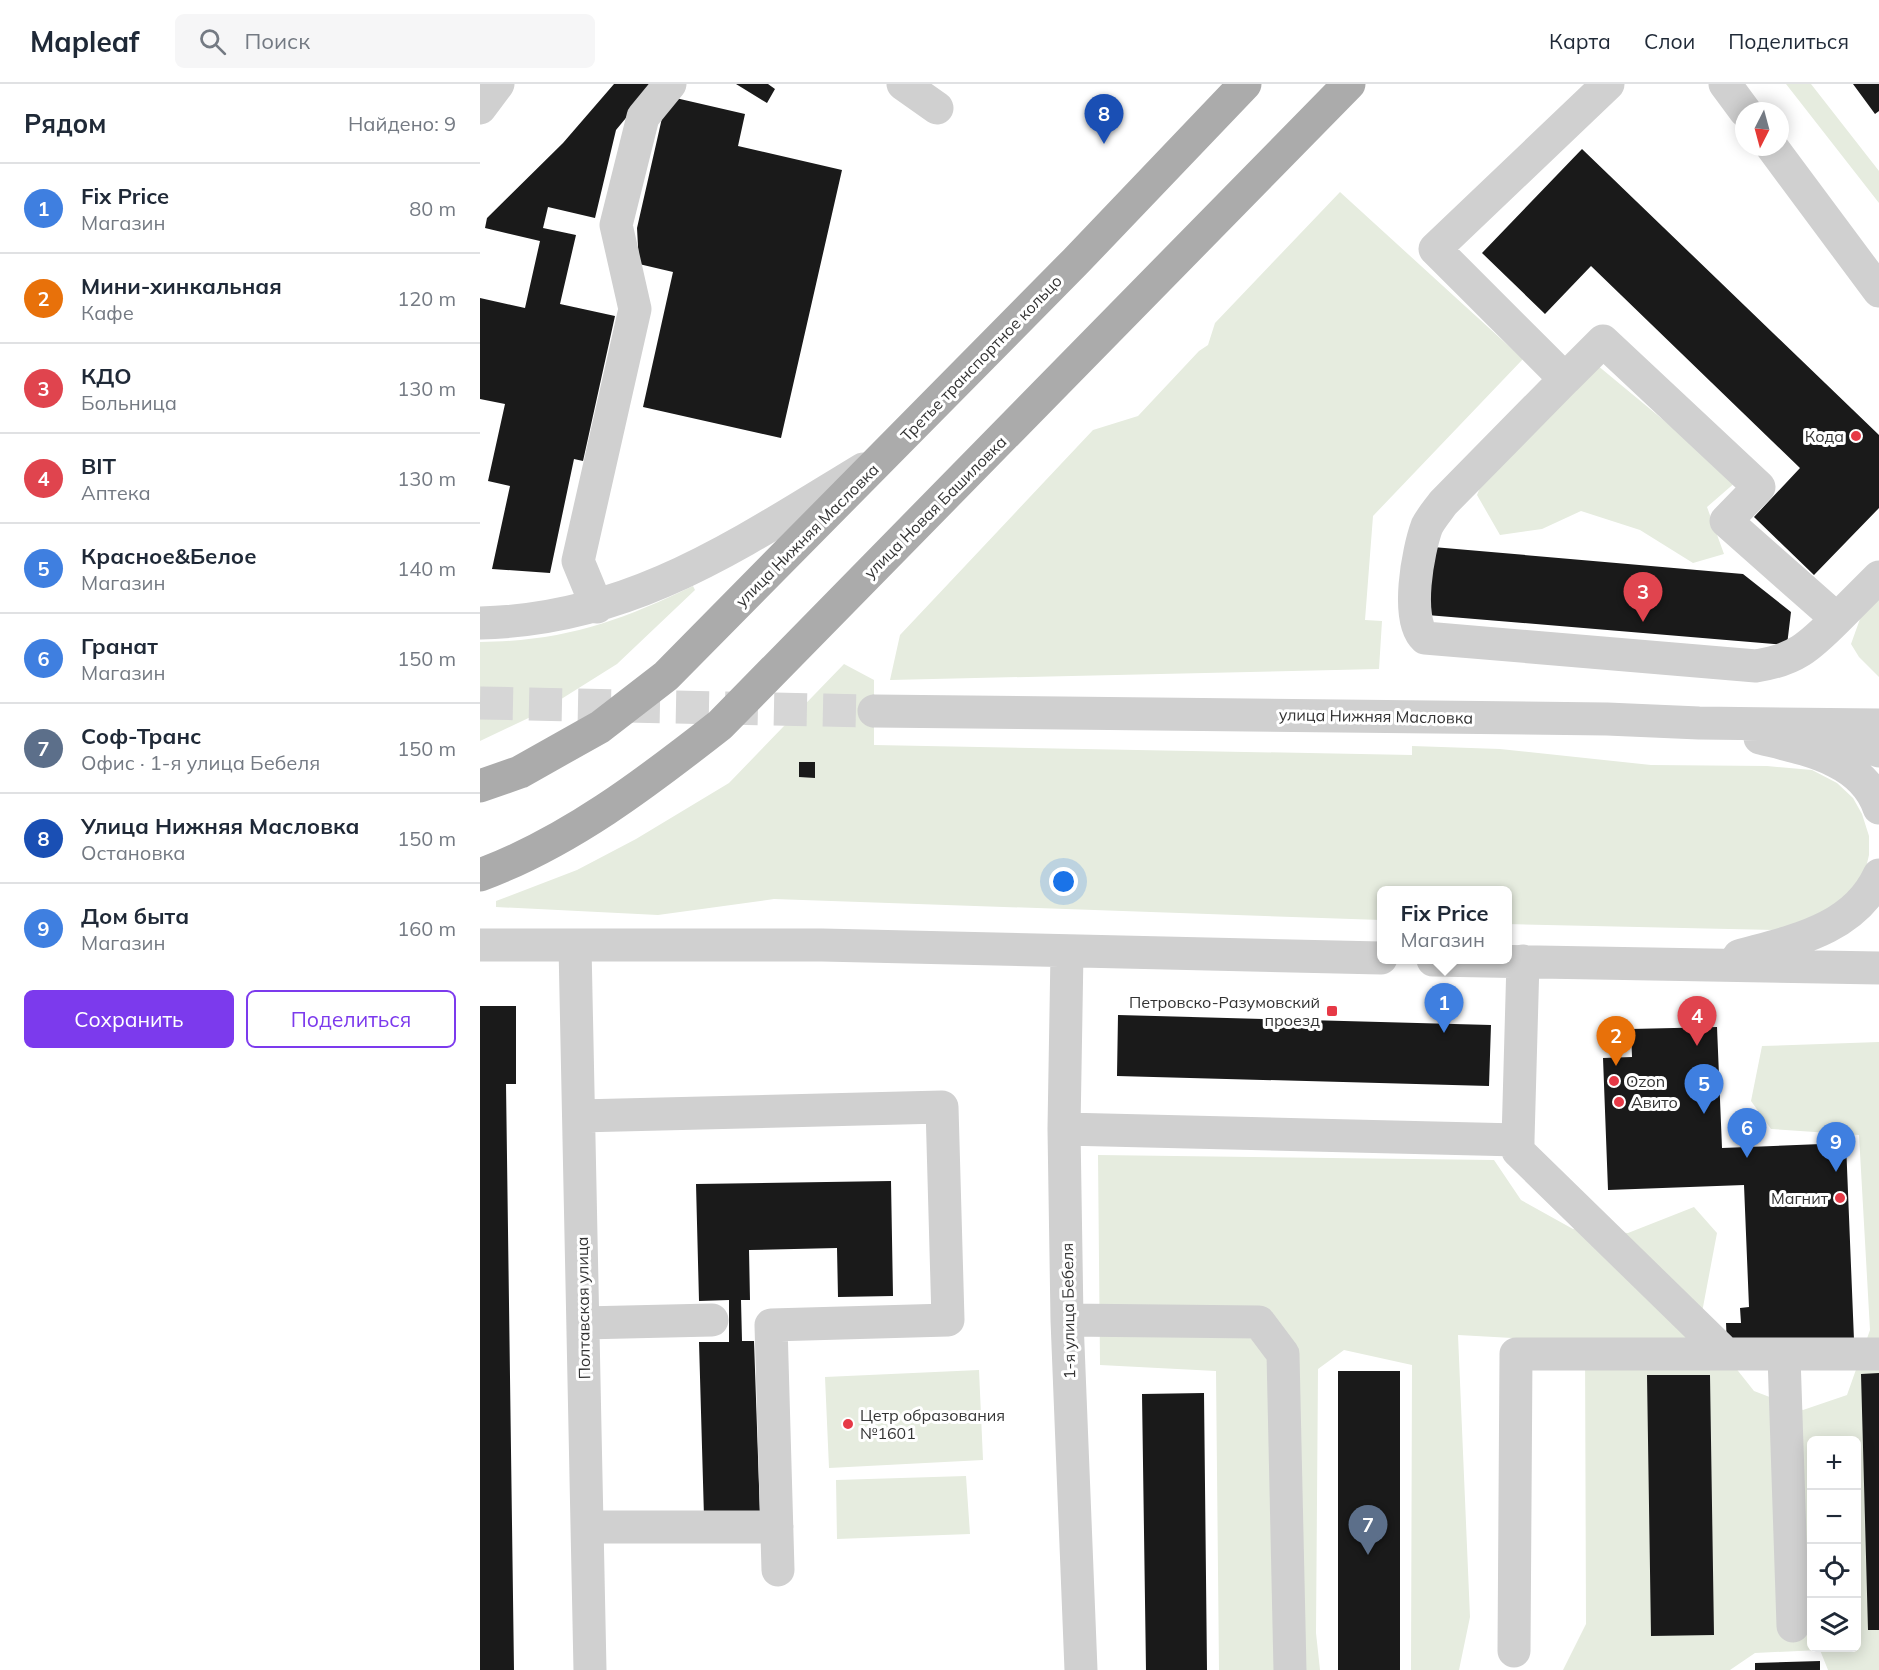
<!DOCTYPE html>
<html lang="ru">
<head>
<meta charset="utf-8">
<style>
  :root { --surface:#fff; --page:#f6f6f7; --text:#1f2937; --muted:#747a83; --line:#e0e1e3; --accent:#7c3aed }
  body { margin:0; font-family:Mulish,sans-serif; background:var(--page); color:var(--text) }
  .controls { position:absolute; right:18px; bottom:18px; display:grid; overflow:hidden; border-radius:9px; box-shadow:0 3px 15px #0003 }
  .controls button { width:54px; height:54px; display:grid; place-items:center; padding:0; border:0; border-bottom:2px solid var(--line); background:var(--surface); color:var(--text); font:30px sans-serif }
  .compass { position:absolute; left:1255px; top:18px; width:54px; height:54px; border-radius:50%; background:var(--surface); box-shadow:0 3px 15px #0003; rotate:186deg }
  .you { position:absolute; left:584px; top:798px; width:21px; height:21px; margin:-15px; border:4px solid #fff; border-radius:50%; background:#1a73e8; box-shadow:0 0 0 9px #1a73e833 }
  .badge { display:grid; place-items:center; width:39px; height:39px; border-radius:50%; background:var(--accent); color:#fff; font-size:20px; font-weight:700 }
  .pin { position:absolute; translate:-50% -50px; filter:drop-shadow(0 2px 3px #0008) }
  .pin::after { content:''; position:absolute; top:32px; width:21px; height:18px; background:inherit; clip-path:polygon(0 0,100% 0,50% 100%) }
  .popup { position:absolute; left:897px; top:802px; width:135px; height:78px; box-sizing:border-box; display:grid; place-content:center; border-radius:9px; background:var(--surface); filter:drop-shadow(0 2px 4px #0005); font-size:20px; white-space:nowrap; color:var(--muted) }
  .popup b { font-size:22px; color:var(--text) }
  .popup::after { content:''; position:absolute; left:50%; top:100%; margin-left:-12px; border:12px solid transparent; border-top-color:var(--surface) }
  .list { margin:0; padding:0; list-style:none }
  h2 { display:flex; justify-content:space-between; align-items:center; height:78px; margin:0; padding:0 24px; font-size:26px }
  h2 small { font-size:20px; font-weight:400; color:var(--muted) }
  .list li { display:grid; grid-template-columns:39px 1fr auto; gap:18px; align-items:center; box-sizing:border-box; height:90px; padding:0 24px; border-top:2px solid var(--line) }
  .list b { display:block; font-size:22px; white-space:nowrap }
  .list p { margin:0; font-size:20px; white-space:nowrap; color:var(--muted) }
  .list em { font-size:20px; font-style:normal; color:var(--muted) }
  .actions { display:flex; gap:12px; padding:18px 24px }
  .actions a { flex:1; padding:14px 0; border:2px solid var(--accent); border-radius:9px; text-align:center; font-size:21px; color:var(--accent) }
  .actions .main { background:var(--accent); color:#fff }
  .icon { flex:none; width:33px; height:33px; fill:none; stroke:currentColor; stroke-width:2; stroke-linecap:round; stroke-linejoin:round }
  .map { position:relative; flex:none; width:1399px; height:1586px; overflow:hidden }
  header { display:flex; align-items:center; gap:36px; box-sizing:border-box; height:84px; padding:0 30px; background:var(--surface); border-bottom:2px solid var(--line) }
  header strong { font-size:28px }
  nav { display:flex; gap:33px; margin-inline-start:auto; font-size:21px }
  .search { width:420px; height:54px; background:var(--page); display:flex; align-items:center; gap:15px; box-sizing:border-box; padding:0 21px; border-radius:9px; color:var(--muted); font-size:22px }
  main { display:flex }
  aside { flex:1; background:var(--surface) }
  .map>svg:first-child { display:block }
  .green { fill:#e6ecdf; fill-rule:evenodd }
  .building { fill:#1a1a1a }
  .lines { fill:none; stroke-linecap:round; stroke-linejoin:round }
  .minor-tunnel { stroke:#d6d6d6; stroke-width:33; stroke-dasharray:33 16; stroke-linecap:butt }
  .minor { stroke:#d0d0d0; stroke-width:33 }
  .major { stroke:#ababab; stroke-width:33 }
  .poi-dot { fill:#e63946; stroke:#fff; stroke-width:2 }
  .labels { text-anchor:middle; stroke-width:6; stroke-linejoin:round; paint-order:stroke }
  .street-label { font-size:16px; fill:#333; stroke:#fff }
  .poi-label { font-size:16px; fill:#333; stroke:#fff; text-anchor:end }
</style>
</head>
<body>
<header>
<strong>Mapleaf</strong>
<div class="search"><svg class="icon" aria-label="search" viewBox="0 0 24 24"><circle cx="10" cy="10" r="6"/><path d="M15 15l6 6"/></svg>Поиск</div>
<nav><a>Карта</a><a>Слои</a><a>Поделиться</a></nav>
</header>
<main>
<aside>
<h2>Рядом<small>Найдено: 9</small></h2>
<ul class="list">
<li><span class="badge" style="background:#3f7fe0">1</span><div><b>Fix Price</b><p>Магазин</p></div><em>80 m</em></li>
<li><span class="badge" style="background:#e8710a">2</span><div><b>Мини-хинкальная</b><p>Кафе</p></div><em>120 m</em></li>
<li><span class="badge" style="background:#e0444e">3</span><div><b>КДО</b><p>Больница</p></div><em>130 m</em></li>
<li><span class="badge" style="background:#e0444e">4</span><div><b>BIT</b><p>Аптека</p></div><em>130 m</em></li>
<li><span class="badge" style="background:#3f7fe0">5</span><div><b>Красное&amp;Белое</b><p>Магазин</p></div><em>140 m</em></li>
<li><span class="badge" style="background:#3f7fe0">6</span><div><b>Гранат</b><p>Магазин</p></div><em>150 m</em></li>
<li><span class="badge" style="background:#5c6f8a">7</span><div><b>Соф-Транс</b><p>Офис · 1-я улица Бебеля</p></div><em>150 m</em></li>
<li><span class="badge" style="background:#1a4fb4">8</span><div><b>Улица Нижняя Масловка</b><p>Остановка</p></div><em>150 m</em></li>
<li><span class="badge" style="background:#3f7fe0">9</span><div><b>Дом быта</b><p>Магазин</p></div><em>160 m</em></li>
</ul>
<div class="actions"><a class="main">Сохранить</a><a>Поделиться</a></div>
</aside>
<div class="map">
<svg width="1399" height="1586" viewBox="0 0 1399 1586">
  <rect width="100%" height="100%" fill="#fff"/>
  <!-- green -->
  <path class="green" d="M1306 0H1331L1399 87V119Z
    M860 108 1043 275 893 432 885 536 902 537 899 585 410 596 420 551 613 346 658 332 719 267 728 261 735 239Z
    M1117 281 1257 397 1227 423 1244 470 1213 479 1160 446 1101 427 1062 445 1020 451 997 411 1012 374Z
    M213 502 215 506 137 580 59 629 0 657V558C84 557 138 538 213 502Z
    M1399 506V593L1379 573 1371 560 1385 521Z
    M364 580 394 596V661L932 671V662L1020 665 1171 681 1287 682 1332 686 1357 699 1373 714 1382 730 1389 752V771L1384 792 1350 832 1295 846 1027 840V806H901V836L294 815 178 831 16 823V817L97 786 156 755 249 699Z
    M1399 958V1586H1348L1340 1566 1275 1569 1250 1586H1083L1106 1540 1105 1258 978 1251 990 1533 979 1586H931L932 1281 864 1266 838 1285 836 1549 840 1586H739L736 1287 620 1281 618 1071 1014 1076 1041 1116 1093 1145 1148 1149 1214 1123 1237 1149 1220 1239 1274 1307 1323 1326 1367 1311 1390 1246 1379 1051 1291 1045 1271 1017 1282 962ZM1332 1356H1376V1564H1332Z
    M499 1286 503 1376 349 1384 345 1293Z
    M486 1392 490 1450 357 1455 356 1396Z"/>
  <!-- building -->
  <path class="building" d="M134 0H174L136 46 115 134 68 123 63 144 96 151 80 220 135 232 103 377 94 375 70 489 12 485 30 402 8 397 25 320 0 315V214L45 224 60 157 5 144 7 134 83 59Z
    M256 0H288L295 5 287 19Z
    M1373 0H1399V27L1395 30Z
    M187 12 265 30 258 62 362 86 301 354 163 323 193 188 159 180 157 144Z
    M1102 65 1399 351V424L1334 491 1274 433 1320 384 1111 182 1065 230 1002 169Z
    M953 463 1263 490 1311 528 1307 561 947 531Z
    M319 678H335V694L319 693Z
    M0 922H36V1000H26L34 1586H0Z
    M638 931 1011 941 1009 1002 637 992Z
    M1237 943 1242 1064 1366 1059 1374 1256 1247 1261 1246 1239H1261L1260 1224 1269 1223 1264 1101 1128 1106 1123 974 1152 973 1151 945Z
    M411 1097 413 1212 358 1213 357 1164 269 1166 270 1216H261L262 1257H274L280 1431 224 1433 219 1258H249V1216L219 1217 216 1100Z
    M858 1287H920V1586H858Z
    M1399 1289V1546H1388L1381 1290Z
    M1167 1291H1230L1234 1551 1171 1552Z
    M724 1309 727 1586H666L662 1310Z
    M1340 1577V1586H1275V1579Z"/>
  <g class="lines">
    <!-- minor-tunnel -->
    <path class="minor-tunnel" d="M0 619 394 627"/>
    <!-- minor -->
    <path class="minor" d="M423 0 457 24
      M1128 0 955 165 1085 295 1123 257 1279 403 1246 437 1357 535 1399 493
      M1245 0 1265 27
      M0 24 18 0
      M1292 63 1399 207
      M1085 295 963 419C958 426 951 434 947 442 938 466 925 536 945 554L1276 582C1315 576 1329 563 1357 535
      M117 523 98 477 155 225 136 141 163 33 190 0
      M0 539C151 536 259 460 383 385
      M394 627 1127 635 1219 639 1399 641
      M1348 649 1399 667
      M1280 654C1324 665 1383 675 1399 724
      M0 861H342L901 874
      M95 862 110 1586
      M587 868 584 1045 587 1236 601 1586
      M1259 872C1312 857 1374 846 1399 791
      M953 876 1399 884
      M99 1032 462 1023 468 1236 291 1241 298 1486
      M584 1045 1038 1056 1043 877
      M1038 1056V1067L1246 1270
      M587 1236 779 1238 803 1270 810 1586
      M103 1239 232 1236
      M1304 1272 1313 1542
      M107 1443H297
      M1034 1567 1036 1270H1399"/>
    <!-- major -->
    <path class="major" d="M0 702 40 688 120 643 186 592 595 178 765 0
      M0 791C89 758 166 699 240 641L869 0"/>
  </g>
  <!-- markers -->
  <g class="poi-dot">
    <circle cx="1376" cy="352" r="6"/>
    <rect x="846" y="921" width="12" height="12" rx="3"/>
    <circle cx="1134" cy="997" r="6"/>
    <circle cx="1139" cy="1018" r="6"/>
    <circle cx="1360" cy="1114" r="6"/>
    <circle cx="368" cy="1340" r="6"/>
  </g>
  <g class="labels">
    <!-- street labels -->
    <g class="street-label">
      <text transform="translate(501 274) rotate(-46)" y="6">Третье транспортное кольцо</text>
      <text transform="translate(455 423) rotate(-45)" y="6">улица Новая Башиловка</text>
      <text transform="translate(327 451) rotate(-45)" y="6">улица Нижняя Масловка</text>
      <text transform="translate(896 632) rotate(1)" y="6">улица Нижняя Масловка</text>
      <text transform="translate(103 1224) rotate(-91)" y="6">Полтавская улица</text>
      <text transform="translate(588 1227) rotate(-91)" y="6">1-я улица Бебеля</text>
    </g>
    <!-- poi labels -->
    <g class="poi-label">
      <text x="1364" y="358">Кода</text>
      <text x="840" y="924">Петровско-Разумовский<tspan x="840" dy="18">проезд</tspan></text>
      <text x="1146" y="1003" text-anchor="start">Ozon</text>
      <text x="1151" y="1024" text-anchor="start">Авито</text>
      <text x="1348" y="1120">Магнит</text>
      <text x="380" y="1337" text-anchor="start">Цетр образования<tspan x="380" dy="18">№1601</tspan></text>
    </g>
  </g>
</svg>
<div class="controls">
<button>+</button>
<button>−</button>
<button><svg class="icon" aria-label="locate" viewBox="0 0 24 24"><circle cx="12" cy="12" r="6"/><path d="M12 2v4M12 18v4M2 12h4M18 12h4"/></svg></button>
<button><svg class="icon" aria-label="layers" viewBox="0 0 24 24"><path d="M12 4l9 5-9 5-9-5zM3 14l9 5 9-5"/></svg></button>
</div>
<svg class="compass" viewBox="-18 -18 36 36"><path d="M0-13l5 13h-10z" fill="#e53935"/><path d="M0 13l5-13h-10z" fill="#747a83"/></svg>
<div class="you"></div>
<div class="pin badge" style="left:964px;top:949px;background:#3f7fe0">1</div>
<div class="popup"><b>Fix Price</b>Магазин</div>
<div class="pin badge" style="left:1136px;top:982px;background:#e8710a">2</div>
<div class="pin badge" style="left:1163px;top:538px;background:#e0444e">3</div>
<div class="pin badge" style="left:1217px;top:962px;background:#e0444e">4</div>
<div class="pin badge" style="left:1224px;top:1030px;background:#3f7fe0">5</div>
<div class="pin badge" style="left:1267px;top:1074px;background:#3f7fe0">6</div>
<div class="pin badge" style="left:888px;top:1471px;background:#5c6f8a">7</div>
<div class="pin badge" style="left:624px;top:60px;background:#1a4fb4">8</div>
<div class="pin badge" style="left:1356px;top:1088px;background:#3f7fe0">9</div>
</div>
</main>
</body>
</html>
